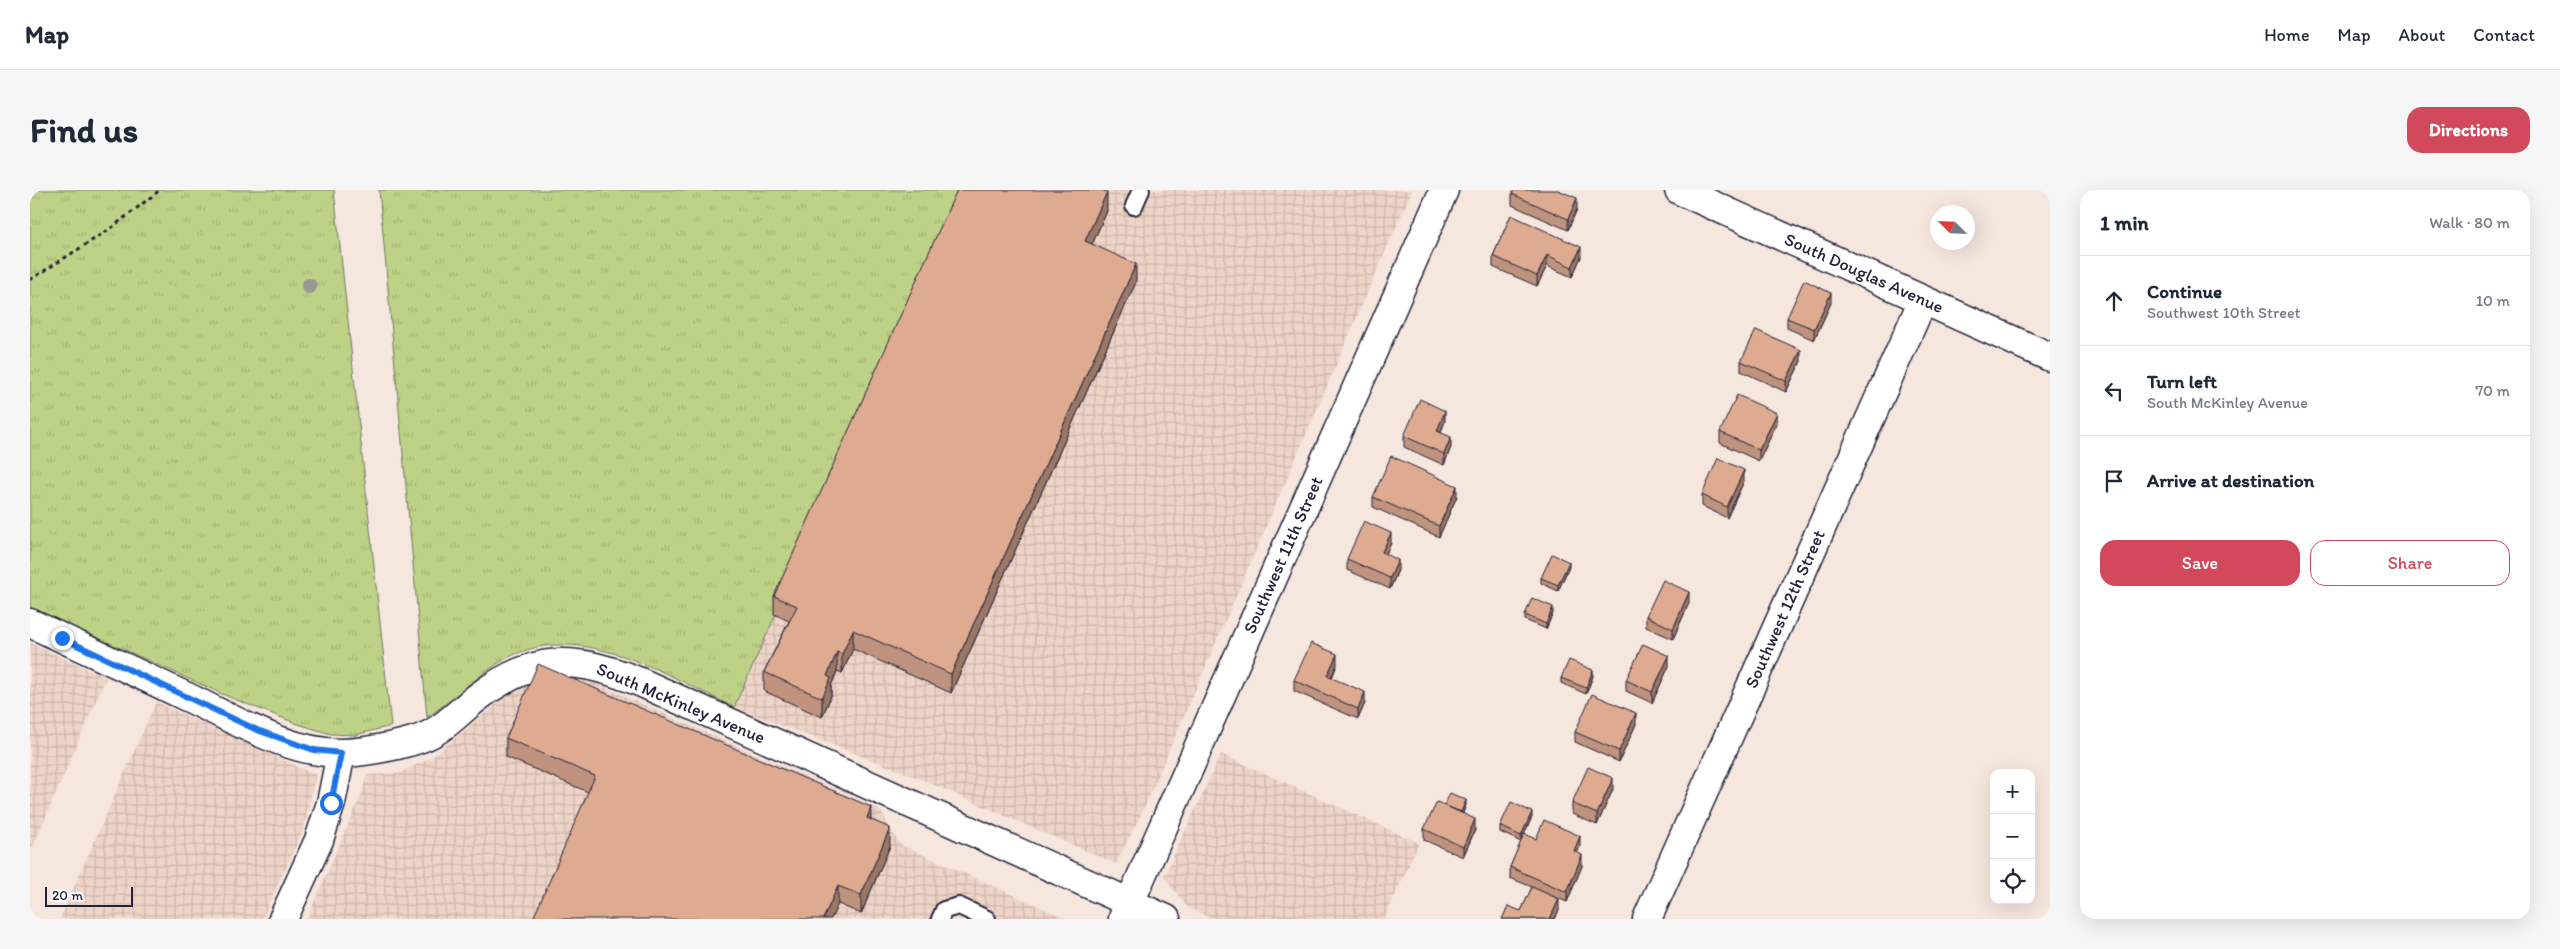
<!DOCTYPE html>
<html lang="en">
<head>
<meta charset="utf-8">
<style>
  :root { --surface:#fff; --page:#f6f6f7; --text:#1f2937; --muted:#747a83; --line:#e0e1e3; --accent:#d1495b }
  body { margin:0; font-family:Itim,sans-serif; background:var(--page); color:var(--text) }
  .controls { position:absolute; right:15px; bottom:15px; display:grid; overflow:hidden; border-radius:10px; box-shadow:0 5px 20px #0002 }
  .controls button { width:45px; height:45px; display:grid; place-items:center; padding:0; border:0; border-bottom:1px solid var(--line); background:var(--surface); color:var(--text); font:25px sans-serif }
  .compass { position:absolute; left:1900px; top:15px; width:45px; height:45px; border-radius:50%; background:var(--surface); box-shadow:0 5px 20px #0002; rotate:294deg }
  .scale { position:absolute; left:15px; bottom:12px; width:88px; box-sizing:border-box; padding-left:5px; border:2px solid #22223b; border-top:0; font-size:14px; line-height:18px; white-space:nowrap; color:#22223b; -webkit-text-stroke:4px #fff; paint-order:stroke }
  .stop { position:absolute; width:15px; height:15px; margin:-11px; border:4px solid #1a73e8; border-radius:50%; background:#fff }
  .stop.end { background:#1a73e8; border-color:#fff; box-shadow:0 1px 5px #0008 }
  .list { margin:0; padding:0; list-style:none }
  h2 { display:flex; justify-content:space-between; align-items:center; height:65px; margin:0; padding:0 20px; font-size:21px }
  h2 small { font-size:16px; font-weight:400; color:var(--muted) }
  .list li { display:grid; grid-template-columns:32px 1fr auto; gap:15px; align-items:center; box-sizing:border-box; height:90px; padding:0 20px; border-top:1px solid var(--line) }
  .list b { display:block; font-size:19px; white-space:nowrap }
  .list p { margin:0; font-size:16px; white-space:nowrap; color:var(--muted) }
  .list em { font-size:16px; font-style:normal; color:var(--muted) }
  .actions { display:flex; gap:10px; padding:15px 20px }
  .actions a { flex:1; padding:11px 0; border:1px solid var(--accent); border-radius:15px; text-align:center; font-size:18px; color:var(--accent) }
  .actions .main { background:var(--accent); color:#fff }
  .icon { flex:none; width:28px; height:28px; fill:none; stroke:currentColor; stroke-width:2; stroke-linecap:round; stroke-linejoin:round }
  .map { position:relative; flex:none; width:2020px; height:729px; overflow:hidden; border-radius:15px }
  header { display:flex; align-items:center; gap:30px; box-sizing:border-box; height:70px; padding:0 25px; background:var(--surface); border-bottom:1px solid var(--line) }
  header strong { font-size:24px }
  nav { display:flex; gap:28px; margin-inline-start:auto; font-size:18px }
  .intro { display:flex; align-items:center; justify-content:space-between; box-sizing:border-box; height:120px; padding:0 30px }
  h1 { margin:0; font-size:35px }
  .button { padding:12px 22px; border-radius:15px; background:var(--accent); color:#fff; font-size:18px; font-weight:700 }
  main { display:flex; gap:30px; padding:0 30px }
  aside { flex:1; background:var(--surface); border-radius:15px; box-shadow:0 5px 20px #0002 }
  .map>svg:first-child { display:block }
  .industrial { fill:url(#industrial-grid) }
  .park { fill:url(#park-tufts); stroke:#707a61 }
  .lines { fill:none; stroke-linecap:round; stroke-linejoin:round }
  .service-casing { stroke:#22223b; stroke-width:20 }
  .minor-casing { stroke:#22223b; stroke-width:31 }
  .path { stroke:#22223b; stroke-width:3; stroke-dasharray:4 4; stroke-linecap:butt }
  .service { stroke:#fff; stroke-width:16 }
  .minor { stroke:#fff; stroke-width:28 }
  .tree { fill:#9b9791 }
  .wall { fill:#bf937d; stroke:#22223b }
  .shaded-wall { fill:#9b7866; stroke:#22223b }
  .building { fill:#deab91; stroke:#22223b }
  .route { stroke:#1a73e8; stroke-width:6 }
  .labels { text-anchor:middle; stroke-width:4.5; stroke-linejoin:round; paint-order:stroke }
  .street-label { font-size:18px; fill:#22223b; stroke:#fff }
</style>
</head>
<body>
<header>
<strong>Map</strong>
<nav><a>Home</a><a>Map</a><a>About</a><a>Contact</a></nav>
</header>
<div class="intro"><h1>Find us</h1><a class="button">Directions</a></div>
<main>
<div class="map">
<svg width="2020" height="729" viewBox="0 0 2020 729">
  <defs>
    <pattern id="industrial-grid" width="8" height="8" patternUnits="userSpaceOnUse" patternTransform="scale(1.25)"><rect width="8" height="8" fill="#eed4c7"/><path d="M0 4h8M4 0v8" fill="none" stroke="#ccb6ac"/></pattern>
    <pattern id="park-tufts" width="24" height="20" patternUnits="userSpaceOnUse" patternTransform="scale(1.25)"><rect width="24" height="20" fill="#bed287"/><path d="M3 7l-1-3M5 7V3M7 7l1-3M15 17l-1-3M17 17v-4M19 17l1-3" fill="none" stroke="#a3b475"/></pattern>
  </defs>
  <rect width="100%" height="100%" fill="#f5e6de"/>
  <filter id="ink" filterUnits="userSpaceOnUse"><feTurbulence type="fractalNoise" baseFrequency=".02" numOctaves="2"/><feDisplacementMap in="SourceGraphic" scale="10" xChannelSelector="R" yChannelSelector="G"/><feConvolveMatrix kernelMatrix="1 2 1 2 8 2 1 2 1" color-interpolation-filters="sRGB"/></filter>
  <g filter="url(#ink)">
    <!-- industrial -->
    <path class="industrial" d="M938 0H1382L1115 616 1086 674 886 587 704 517Z
      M0 453 76 488 0 663Z
      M533 486 558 490 850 620 869 654 1037 729H277L331 605 337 585 369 583 401 568 477 505 512 489Z
      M126 512 286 585 273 641 232 729H30Z
      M1191 564 1389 653 1354 729H1184L1158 718 1134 687Z"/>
    <!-- park -->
    <path class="park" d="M0 0H304L361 536 325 545 301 544 268 534 199 507 0 417Z
      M349 0H938L704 517C638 486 551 429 477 468 448 484 426 509 397 527Z"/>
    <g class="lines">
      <defs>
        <path id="service" d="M1104 16 1111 0
          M910 729 914 720 929 716 957 729"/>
        <path id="minor" d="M1649 0 2020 167
          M0 433C53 458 105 482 157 507 204 529 259 564 313 563 336 562 385 554 404 542 420 533 433 518 448 507 506 463 545 466 610 492L1136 729
          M1093 728 1414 0
          M253 729 289 650 301 613 311 563
          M1617 729 1893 110"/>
      </defs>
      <!-- service casing -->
      <use href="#service" class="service-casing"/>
      <!-- minor casing -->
      <use href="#minor" class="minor-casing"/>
      <!-- path -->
      <path class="path" d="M0 90 80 39 130 0"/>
      <!-- service -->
      <use href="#service" class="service"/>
      <!-- minor -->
      <use href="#minor" class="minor"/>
    </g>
    <!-- trees -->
    <circle class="tree" cx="279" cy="96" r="8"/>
    <!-- wall -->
    <path class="wall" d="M1482 4 1547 19 1538 40 1482 15Z
      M1077 21 1062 54 1106 92 921 503 823 459 812 483 807 481 801 496V506L792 527 734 501V482L759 431 744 424V406Z
      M1481 25 1551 67 1542 87 1517 76 1507 96 1463 77V66Z
      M1801 113 1784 150 1757 138V128Z
      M1711 171H1771L1756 202 1711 181Z
      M1415 231 1411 242 1421 257 1414 275 1374 257V246Z
      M1747 233 1729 271 1690 253V242Z
      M1714 291 1697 328 1672 316V305Z
      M1427 306 1409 347 1343 317V307Z
      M1361 353 1356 364 1368 380 1360 399 1317 380V369Z
      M1539 377 1528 401 1511 393V388Z
      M1659 413 1643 449 1616 437V426Z
      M1523 423 1516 439 1495 430V425Z
      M1307 475 1302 488 1335 513 1328 529 1264 501V490Z
      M1639 476 1622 513 1596 501V490Z
      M1563 486 1556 504 1531 493V488Z
      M1606 534 1589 572 1545 552V542Z
      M476 548 841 630 860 656 831 724 558 602 476 567Z
      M1583 599 1567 635 1542 624V613Z
      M1414 615H1436L1433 623 1445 640 1433 667 1394 650V639Z
      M1502 627 1494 644 1506 649 1550 656 1547 663 1552 676 1537 712 1522 706 1529 720 1525 729H1472L1491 721 1502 697 1480 688V677L1491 652 1470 642V636Z"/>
    <!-- shaded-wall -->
    <path class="shaded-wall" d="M1077 2V21L1055 70V51Z
      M1547 8V19L1538 40V29Z
      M1551 57V67L1542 87V77Z
      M1517 65V76L1507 96V86Z
      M1106 74V92L921 503V484Z
      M1801 103V113L1784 150V139Z
      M1771 160V171L1756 202V191Z
      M1415 221V231L1407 251V241Z
      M1747 223V233L1729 271V260Z
      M1421 247V257L1414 275V264Z
      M1714 280V291L1697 328V317Z
      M1427 296V306L1409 347V336Z
      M1361 343V353L1352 373V362Z
      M1368 370V380L1360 399V388Z
      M1539 372V377L1528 401V395Z
      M1659 402V413L1643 449V439Z
      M1523 417V423L1516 439V434Z
      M823 440V459L812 483V464Z
      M807 462V481L801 496V506L792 527V508L797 486Z
      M1307 464V475L1297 496V486Z
      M1639 466V476L1622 513V502Z
      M1563 480V486L1556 504V498Z
      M1335 502V513L1328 529V519Z
      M1606 523V534L1589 572V561Z
      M1583 588V599L1567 635V624Z
      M1436 610V615L1430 630V624Z
      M841 617V636L837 628Z
      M1502 622V627L1491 652V646Z
      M1445 629V640L1433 667V657Z
      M860 638V656L831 724V705Z
      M1550 646V656L1544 672V661Z
      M1552 665V676L1537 712V702Z
      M808 696V714L801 729H793Z
      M1529 709V720L1525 729H1520Z"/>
    <!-- building -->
    <path class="building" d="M927 0H1072L1077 2 1055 51 1106 74 921 484 823 440 812 464 807 462 797 486 801 488 792 508 734 482 767 416 744 406Z
      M1484 0H1528L1547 8 1538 29 1482 4Z
      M1481 25 1551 57 1542 77 1517 65 1507 86 1463 66Z
      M1774 90 1801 103 1784 139 1757 128Z
      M1726 140 1771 160 1756 191 1711 171Z
      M1707 205 1747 223 1729 260 1690 242Z
      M1390 209 1415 221 1407 241 1421 247 1414 264 1374 246Z
      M1361 266 1427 296 1409 336 1343 307Z
      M1688 268 1714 280 1697 317 1672 305Z
      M1334 331 1361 343 1352 362 1368 370 1360 388 1317 369Z
      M1522 364 1539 372 1528 395 1511 388Z
      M1633 390 1659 402 1643 439 1616 426Z
      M1502 408 1523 417 1516 434 1495 425Z
      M1281 453 1307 464 1297 486 1335 502 1328 519 1264 490Z
      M1613 454 1639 466 1622 502 1596 490Z
      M1539 470 1563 480 1556 498 1531 488Z
      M508 474 841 617 837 628 860 638 831 705 808 696 793 729H503L565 586 476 548Z
      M1562 504 1606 523 1589 561 1545 542Z
      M1558 577 1583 588 1567 624 1542 613Z
      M1420 603 1436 610 1431 622 1414 615Z
      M1407 612 1445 629 1433 657 1394 639Z
      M1481 612 1502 622 1491 646 1470 636Z
      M1514 630 1550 646 1544 661 1552 665 1537 702 1480 677 1494 644 1506 649Z
      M1502 697 1529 709 1520 729H1472L1478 716 1491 721Z"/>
  </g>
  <g class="lines" filter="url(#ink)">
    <!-- route -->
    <path class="route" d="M32 448 227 540 284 560 311 563 301 613"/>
  </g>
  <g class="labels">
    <!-- street labels -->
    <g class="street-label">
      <text transform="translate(1834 83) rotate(24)" y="6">South Douglas Avenue</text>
      <text transform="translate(1253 365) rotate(-66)" y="6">Southwest 11th Street</text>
      <text transform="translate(1755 419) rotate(-66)" y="6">Southwest 12th Street</text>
      <text transform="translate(651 513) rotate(23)" y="6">South McKinley Avenue</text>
    </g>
  </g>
</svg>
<div class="controls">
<button>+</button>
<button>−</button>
<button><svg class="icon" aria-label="locate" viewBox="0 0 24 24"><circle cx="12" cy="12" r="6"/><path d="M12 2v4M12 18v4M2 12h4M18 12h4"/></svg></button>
</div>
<svg class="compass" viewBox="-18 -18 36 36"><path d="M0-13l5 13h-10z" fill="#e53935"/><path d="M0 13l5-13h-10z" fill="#747a83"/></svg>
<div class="scale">20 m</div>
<div class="stop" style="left:301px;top:613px"></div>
<div class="stop end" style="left:32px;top:448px"></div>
</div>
<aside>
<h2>1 min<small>Walk · 80 m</small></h2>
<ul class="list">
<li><svg class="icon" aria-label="ahead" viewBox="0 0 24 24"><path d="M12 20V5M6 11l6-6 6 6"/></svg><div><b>Continue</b><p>Southwest 10th Street</p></div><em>10 m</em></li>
<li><svg class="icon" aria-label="left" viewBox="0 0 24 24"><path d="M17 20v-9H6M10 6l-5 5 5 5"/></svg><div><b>Turn left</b><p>South McKinley Avenue</p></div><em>70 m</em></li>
<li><svg class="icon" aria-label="arrive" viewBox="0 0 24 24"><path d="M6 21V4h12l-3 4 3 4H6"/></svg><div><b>Arrive at destination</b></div></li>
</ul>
<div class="actions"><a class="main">Save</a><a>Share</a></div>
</aside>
</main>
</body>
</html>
